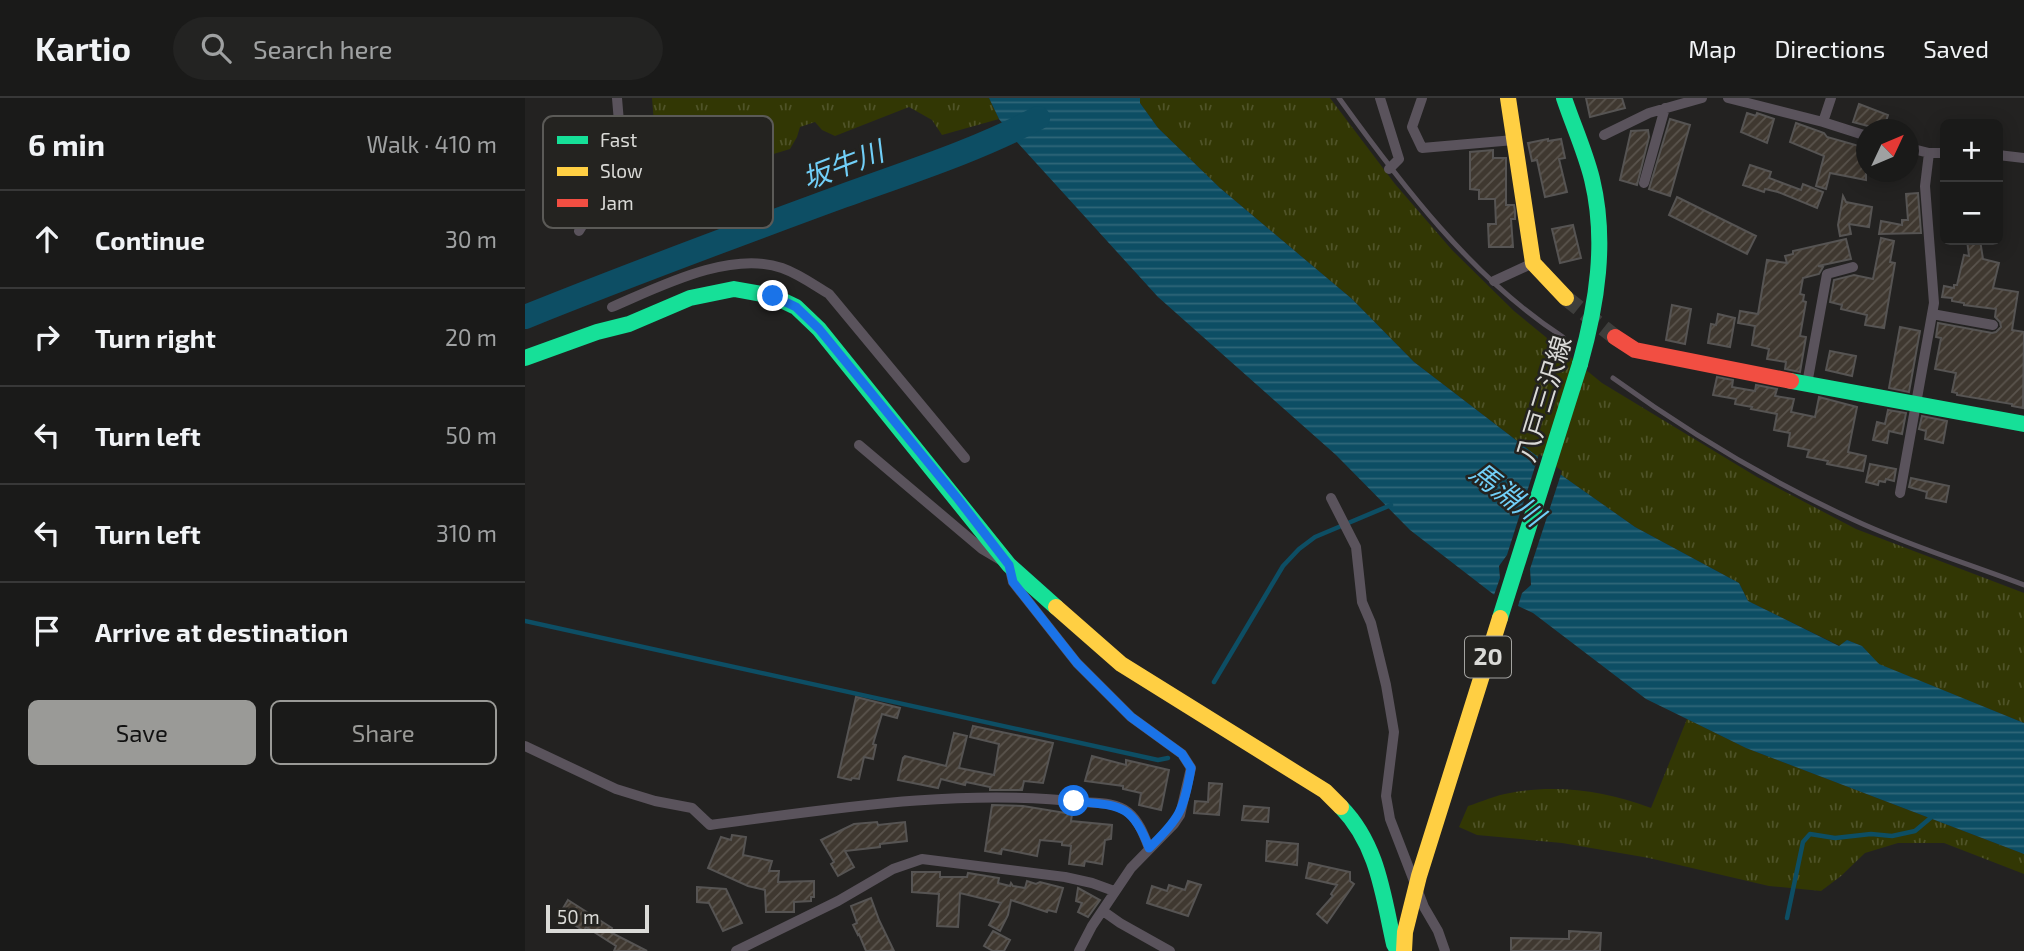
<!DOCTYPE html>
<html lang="en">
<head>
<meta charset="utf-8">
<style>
  :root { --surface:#1a1a19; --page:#232322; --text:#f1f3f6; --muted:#9fa1a2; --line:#383838; --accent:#9a9a97 }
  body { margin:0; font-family:"Exo 2","Noto Sans JP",sans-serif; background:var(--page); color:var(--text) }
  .controls { position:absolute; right:21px; top:21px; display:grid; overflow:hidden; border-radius:10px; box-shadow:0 4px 18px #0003 }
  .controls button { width:63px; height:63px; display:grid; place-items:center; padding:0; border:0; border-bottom:2px solid var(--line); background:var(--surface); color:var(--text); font:35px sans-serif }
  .compass { position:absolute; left:1331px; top:21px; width:63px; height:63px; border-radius:50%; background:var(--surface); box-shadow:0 4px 18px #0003; rotate:46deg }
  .scale { position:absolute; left:21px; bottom:18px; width:103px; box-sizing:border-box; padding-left:7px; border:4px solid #dadad7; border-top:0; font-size:19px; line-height:24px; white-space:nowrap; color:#dadad7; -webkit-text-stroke:5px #242320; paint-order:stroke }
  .stop { position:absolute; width:21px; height:21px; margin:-16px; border:5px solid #1a73e8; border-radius:50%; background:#fff }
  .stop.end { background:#1a73e8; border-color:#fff; box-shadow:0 2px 7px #0008 }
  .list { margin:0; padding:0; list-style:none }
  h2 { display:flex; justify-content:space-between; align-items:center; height:91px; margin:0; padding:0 28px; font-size:30px }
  h2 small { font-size:23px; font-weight:400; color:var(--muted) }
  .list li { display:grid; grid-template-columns:46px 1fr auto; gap:21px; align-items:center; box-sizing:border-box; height:98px; padding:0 28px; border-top:2px solid var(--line) }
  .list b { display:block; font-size:26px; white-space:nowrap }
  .list em { font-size:23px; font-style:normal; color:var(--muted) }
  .actions { display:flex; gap:14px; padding:21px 28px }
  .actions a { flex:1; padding:16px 0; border:2px solid var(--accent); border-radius:10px; text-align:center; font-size:24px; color:var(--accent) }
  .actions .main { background:var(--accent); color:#111 }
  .icon { flex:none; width:38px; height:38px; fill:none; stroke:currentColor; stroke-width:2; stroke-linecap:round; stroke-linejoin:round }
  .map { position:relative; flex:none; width:1499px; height:853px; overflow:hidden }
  header { display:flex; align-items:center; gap:42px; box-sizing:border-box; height:98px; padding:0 35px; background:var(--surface); border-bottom:2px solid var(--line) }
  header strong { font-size:33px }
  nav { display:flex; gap:38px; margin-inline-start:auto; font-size:24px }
  .search { width:490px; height:63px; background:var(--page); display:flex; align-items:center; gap:18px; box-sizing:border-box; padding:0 24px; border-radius:38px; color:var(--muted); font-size:26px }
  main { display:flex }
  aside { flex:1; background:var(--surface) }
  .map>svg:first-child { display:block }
  .grass { fill:url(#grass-tufts) }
  .water { fill:url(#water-rules) }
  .pier { fill:#232221 }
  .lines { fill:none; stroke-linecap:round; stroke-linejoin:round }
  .stream { stroke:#0d4e64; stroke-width:4.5 }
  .river { stroke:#0d4e64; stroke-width:24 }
  .building { fill:url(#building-hatch); stroke:#565453; stroke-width:2 }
  .secondary-tunnel { stroke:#3e3e3c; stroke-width:16; stroke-dasharray:16 8; stroke-linecap:butt }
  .lane { stroke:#5a535c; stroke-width:5 }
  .street { stroke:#5a535c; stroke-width:10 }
  .fast { stroke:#16e098; stroke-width:16 }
  .slow { stroke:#ffcf43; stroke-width:16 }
  .jam { stroke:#f24e42; stroke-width:16 }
  .fast-bridge { stroke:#16e098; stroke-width:16 }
  .slow-bridge { stroke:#ffcf43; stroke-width:16 }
  .route { stroke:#1a73e8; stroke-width:9 }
  .labels { text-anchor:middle; stroke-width:5; stroke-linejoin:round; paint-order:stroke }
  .shield { fill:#242320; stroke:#a3a3a0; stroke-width:2 }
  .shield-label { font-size:24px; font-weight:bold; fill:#dadad7 }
  .street-label { font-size:26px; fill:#dadad7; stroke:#242320 }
  .water-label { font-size:28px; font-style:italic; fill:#71cff8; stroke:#242320 }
  .key { fill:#242320; stroke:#5b5a57; stroke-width:2 }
  .key-label { font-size:19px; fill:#dadad7 }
</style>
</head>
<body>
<header>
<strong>Kartio</strong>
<div class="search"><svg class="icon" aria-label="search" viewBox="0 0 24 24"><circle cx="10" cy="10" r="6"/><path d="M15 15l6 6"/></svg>Search here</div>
<nav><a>Map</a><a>Directions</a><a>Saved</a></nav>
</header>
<main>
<aside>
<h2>6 min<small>Walk · 410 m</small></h2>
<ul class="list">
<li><svg class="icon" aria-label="ahead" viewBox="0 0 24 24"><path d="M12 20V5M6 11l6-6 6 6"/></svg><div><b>Continue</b></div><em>30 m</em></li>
<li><svg class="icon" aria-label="right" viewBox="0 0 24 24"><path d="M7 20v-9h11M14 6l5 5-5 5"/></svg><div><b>Turn right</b></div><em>20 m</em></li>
<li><svg class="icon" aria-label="left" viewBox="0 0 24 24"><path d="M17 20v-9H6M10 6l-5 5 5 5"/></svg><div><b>Turn left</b></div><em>50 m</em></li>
<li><svg class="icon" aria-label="left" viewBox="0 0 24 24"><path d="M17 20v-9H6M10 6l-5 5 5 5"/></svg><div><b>Turn left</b></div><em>310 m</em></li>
<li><svg class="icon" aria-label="arrive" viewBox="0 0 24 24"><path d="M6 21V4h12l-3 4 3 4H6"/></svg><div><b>Arrive at destination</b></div></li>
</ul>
<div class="actions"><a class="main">Save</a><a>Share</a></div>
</aside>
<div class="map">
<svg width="1499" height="853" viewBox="0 0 1499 853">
  <defs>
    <pattern id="grass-tufts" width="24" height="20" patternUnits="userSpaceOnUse" patternTransform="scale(1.75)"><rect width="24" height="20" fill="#323704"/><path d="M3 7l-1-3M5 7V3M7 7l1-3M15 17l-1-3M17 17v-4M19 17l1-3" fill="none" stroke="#4f5328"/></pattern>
    <pattern id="water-rules" width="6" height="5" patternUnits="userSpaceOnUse" patternTransform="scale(1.75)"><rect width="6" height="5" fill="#0d4e64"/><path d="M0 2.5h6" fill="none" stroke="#306779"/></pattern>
    <pattern id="building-hatch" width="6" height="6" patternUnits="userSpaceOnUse" patternTransform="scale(1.75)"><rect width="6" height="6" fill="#3f3830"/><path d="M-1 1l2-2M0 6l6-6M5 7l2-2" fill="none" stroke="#5a544d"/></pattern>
  </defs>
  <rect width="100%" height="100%" fill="#232221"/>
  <!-- grass -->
  <path class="grass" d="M127 0H464L474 21 417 37 407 22 384 9 310 38 297 32 290 24 275 29 272 39 265 51 205 69 175 71 128 86 131 50Z
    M615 0H805L870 86 927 152 989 213 1077 285 1232 379 1331 431 1499 495V625L1353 566 1337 548 1322 542 1315 548 1223 503 1214 485 1110 429 1039 379 889 264 827 201 695 90 633 30 615 5Z
    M1162 621 1221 650 1499 756V776L1419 745H1373L1340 755 1316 778 1296 793 1244 788 1124 760 1037 745 952 737 934 729 943 708C956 704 971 697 985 695 1032 686 1081 693 1126 710Z"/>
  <!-- water -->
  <path class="water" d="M464 0H615V5L633 30 695 90 827 201 889 264 1039 379 1110 429 1214 485 1223 503 1314 548 1322 542 1337 548 1354 566 1499 625V756L1221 650 1162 621 1121 601 1008 515 968 496 885 432 811 357 633 199 491 43 474 21Z"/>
  <!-- pier -->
  <path class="pier" d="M1014 356 1037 373 1005 471 1006 487 997 495 992 511 968 500 975 480 974 468 982 457Z"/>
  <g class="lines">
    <!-- stream -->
    <path class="stream" d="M0 523 633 662 643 660
      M689 584 758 468 774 451 790 439 866 407
      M1262 820 1278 744 1285 736 1310 740 1346 736 1367 738 1390 733 1409 717"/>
    <!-- river -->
    <path class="river" d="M0 219C104 177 209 138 315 99 381 75 451 53 513 20"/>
  </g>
  <!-- building -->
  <path class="building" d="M1061 0H1097L1100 10 1065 19Z
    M1334 6 1363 17 1358 32 1328 24Z
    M1222 15 1231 18 1232 15 1249 21 1242 45 1216 34Z
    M1145 21 1165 27 1145 98 1124 91Z
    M1271 25 1299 35 1302 39 1341 50V82L1305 75 1301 91 1291 88 1299 58 1265 44Z
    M1123 32 1124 39 1112 87 1095 82 1106 33Z
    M1023 41V43L1036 41 1040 60 1034 61 1042 94 1020 99 1012 62 1007 63 1003 45Z
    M968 52V60H981V107H989L990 113V121H986L988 149H964L963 126H971L970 101H954V92L945 91V54Z
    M1225 67 1246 74 1244 80 1276 92 1278 86 1298 94 1292 110 1253 94 1240 91 1239 94 1218 87Z
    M1393 95 1396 135 1354 136 1356 123 1377 127V122H1383L1381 96Z
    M1318 98 1321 104 1347 109 1344 129 1324 126 1326 136 1315 138 1313 127Z
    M1152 99 1231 138 1222 156 1144 117Z
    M1048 127 1056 160 1035 165 1027 131Z
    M1356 140 1369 143 1365 164 1370 165 1359 230 1340 227 1342 217 1316 211 1317 207 1305 204 1309 182 1329 177 1348 181Z
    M1321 141 1326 161 1293 168 1298 169 1294 176 1278 180 1275 196 1279 197 1278 203 1281 204 1275 238 1281 239 1275 274 1260 271 1261 264 1242 261 1244 251 1227 247 1230 228 1213 225 1215 213 1233 216 1242 162 1262 165 1260 158 1268 156V153Z
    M1442 142H1455L1458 161 1474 165 1468 190 1493 194 1487 232 1499 234 1498 310 1487 308V306L1432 297V295L1427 294 1431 275 1410 271 1416 240 1411 239 1413 225 1467 235 1471 234 1476 229 1475 224 1470 219 1471 211 1439 207V205L1427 203V200L1417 199 1419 188 1429 190V187H1432L1439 157 1444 158Z
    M1147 207 1166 211 1160 246 1141 242Z
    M1193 216 1210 220 1205 249 1183 245 1186 226 1191 227Z
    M1375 229 1395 233 1384 294 1364 290Z
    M1305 253 1331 258 1327 278 1301 272Z
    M1192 279 1208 282 1207 289 1230 293 1231 287 1252 291 1250 298 1269 301 1266 314 1290 319 1294 299 1332 309 1323 354 1341 358 1338 373 1302 366 1303 363 1282 359 1284 352 1263 348 1265 335 1249 332 1252 316 1226 311 1227 309 1210 306 1211 301 1188 297Z
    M1363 312 1381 315 1377 336 1364 333 1362 345 1348 342 1352 324 1360 326Z
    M1397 318 1422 323 1418 345 1400 341 1401 333 1394 331Z
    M1345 366 1371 371 1369 383 1361 381 1360 384 1354 383 1353 387 1341 384Z
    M1386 380 1424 388 1421 404 1401 400 1402 394 1384 389Z
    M331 599 375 610 372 620 357 616 348 646 351 647 348 661 339 659 334 681 327 680 326 682 313 679Z
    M448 628 528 645 518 685 499 683 497 692H465V689L441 684 440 687 416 681 413 690 373 682 378 660 380 658 421 668 429 635 442 638 434 670 469 677 474 646 445 639Z
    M567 658 601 667V662L644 672 636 712 614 707 616 695 598 691V688L560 683Z
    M684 685 697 686 694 717 669 715 670 703 683 704Z
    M467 707 498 708 547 716 546 723 587 727 586 741 580 742 577 766 560 763 559 768 544 766 546 748 537 747V744L515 742 512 758 477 751 476 756 460 753Z
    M719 708 744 710 743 724 717 722Z
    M352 724 353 727 380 724 382 743 355 746V749L320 753 329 769 313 778 306 766 309 764 296 742 329 726Z
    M207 737 221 739 218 757 247 763 244 773H254L253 784 289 783V799H286V803L269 804V814H241L240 792 223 788 183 770 196 739 206 742Z
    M742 743 773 746 772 767 741 763Z
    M784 765 825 774V783L829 786 802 825 792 816 808 798 806 796 812 787 781 780Z
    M387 774H415V779H442L443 775 474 780 473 785 485 788 486 785 488 788 500 790 502 783 511 786 515 784 538 790 531 814 523 812 522 814 486 802 483 817 475 833 464 827 476 805 435 795 433 829 412 828 414 796 387 794Z
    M663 783 676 787 663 818 622 805 627 788 642 793 644 787 660 792Z
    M172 789 201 791 217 825 198 833 184 805 172 804Z
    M553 790 575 802 563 819 553 814 557 805 551 803Z
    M346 800 354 822 369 853H341L334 836 333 837 328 827 332 825 326 808Z
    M43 802 87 830 85 834 122 853H89L91 848 61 829 59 833 34 817Z
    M468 833 485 842 479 853H468L459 848Z
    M1044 833 1076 835 1075 853H986V840L1044 841Z"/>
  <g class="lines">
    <!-- secondary-tunnel -->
    <path class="secondary-tunnel" d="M1041 200 1090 239"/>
    <!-- lane -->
    <path class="lane" d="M814 0C876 86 948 181 1038 239
      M1088 280C1164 335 1244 383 1329 422 1382 447 1444 466 1499 487"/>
    <!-- street -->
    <path class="street" d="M855 0 874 61 864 71
      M897 0 887 29 897 50 989 42
      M1203 0 1298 24 1342 38
      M1298 24 1306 0
      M1079 37 1124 15 1177 0
      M1384 50 1404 55H1420
      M1473 57 1499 60
      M1119 85 1140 10
      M54 133 86 81 96 48 92 0
      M969 183 1008 165
      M87 209C134 189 205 152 257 170 274 176 289 187 304 196L440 360
      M1407 216 1468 227
      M1282 286 1302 176 1328 169
      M334 347 457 451 484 467 488 484 552 565 606 619 657 656 666 670 655 717 649 726 606 770 567 828 554 853
      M1375 395 1409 205 1400 88 1404 55
      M806 400 831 449 837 504 846 525 861 587 869 634 861 698 865 721 899 809 913 833 920 853
      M0 648 91 691 130 703 167 710 185 727C307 711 433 690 557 704 571 705 591 704 603 714 614 723 619 737 624 750
      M578 813 595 825 645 853
      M211 853 313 803 368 771 397 761 540 779 567 785 589 793"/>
    <!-- fast -->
    <path class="fast" d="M1039 0C1048 27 1060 53 1067 81 1082 143 1072 206 1055 266
      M0 260 72 234 104 226 165 200 209 191 248 198 271 209 294 231 484 467 531 509
      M1266 283 1499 326
      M816 709C853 747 858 797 869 846L873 853"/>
    <!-- slow -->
    <path class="slow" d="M983 0 1008 165 1041 200
      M531 509 596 566 800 693 816 709"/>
    <!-- jam -->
    <path class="jam" d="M1090 239 1110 252 1266 283"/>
    <!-- fast-bridge -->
    <path class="fast-bridge" d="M975 520 1055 266"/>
    <!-- slow-bridge -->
    <path class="slow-bridge" d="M879 853 880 834 894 778 975 520"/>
  </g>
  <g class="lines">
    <!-- route -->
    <path class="route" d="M248 198 271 209 294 231 433 401 484 467 488 484 552 565 606 619 657 656 666 670C659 713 654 721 624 750 607 704 593 708 549 703"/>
  </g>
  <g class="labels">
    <!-- shield labels -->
    <rect class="shield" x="940" y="538.5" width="46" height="41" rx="5"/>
    <g class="shield-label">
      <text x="963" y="567">20</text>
    </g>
    <!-- street labels -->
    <g class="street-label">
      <text transform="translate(1019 301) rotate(-73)" y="9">八戸三沢線</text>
    </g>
    <!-- water labels -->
    <g class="water-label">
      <text transform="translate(318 67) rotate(-21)" y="10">坂牛川</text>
      <text transform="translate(982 396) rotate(38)" y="10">馬淵川</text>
    </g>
  </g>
  <!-- legend -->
  <rect x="18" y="18" width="230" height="112" rx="10" class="key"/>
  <rect x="32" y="38" width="31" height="8" fill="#16e098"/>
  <rect x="32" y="69" width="31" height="9" fill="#ffcf43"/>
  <rect x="32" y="101" width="31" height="8" fill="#f24e42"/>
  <g class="key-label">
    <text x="75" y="49">Fast</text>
    <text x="75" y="80">Slow</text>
    <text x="75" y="112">Jam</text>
  </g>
</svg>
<div class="controls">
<button>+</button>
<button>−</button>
</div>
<svg class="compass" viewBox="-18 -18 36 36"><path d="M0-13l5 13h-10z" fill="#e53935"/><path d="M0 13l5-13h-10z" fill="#9fa1a2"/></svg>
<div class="scale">50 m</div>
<div class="stop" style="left:549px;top:703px"></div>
<div class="stop end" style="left:248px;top:198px"></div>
</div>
</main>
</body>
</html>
